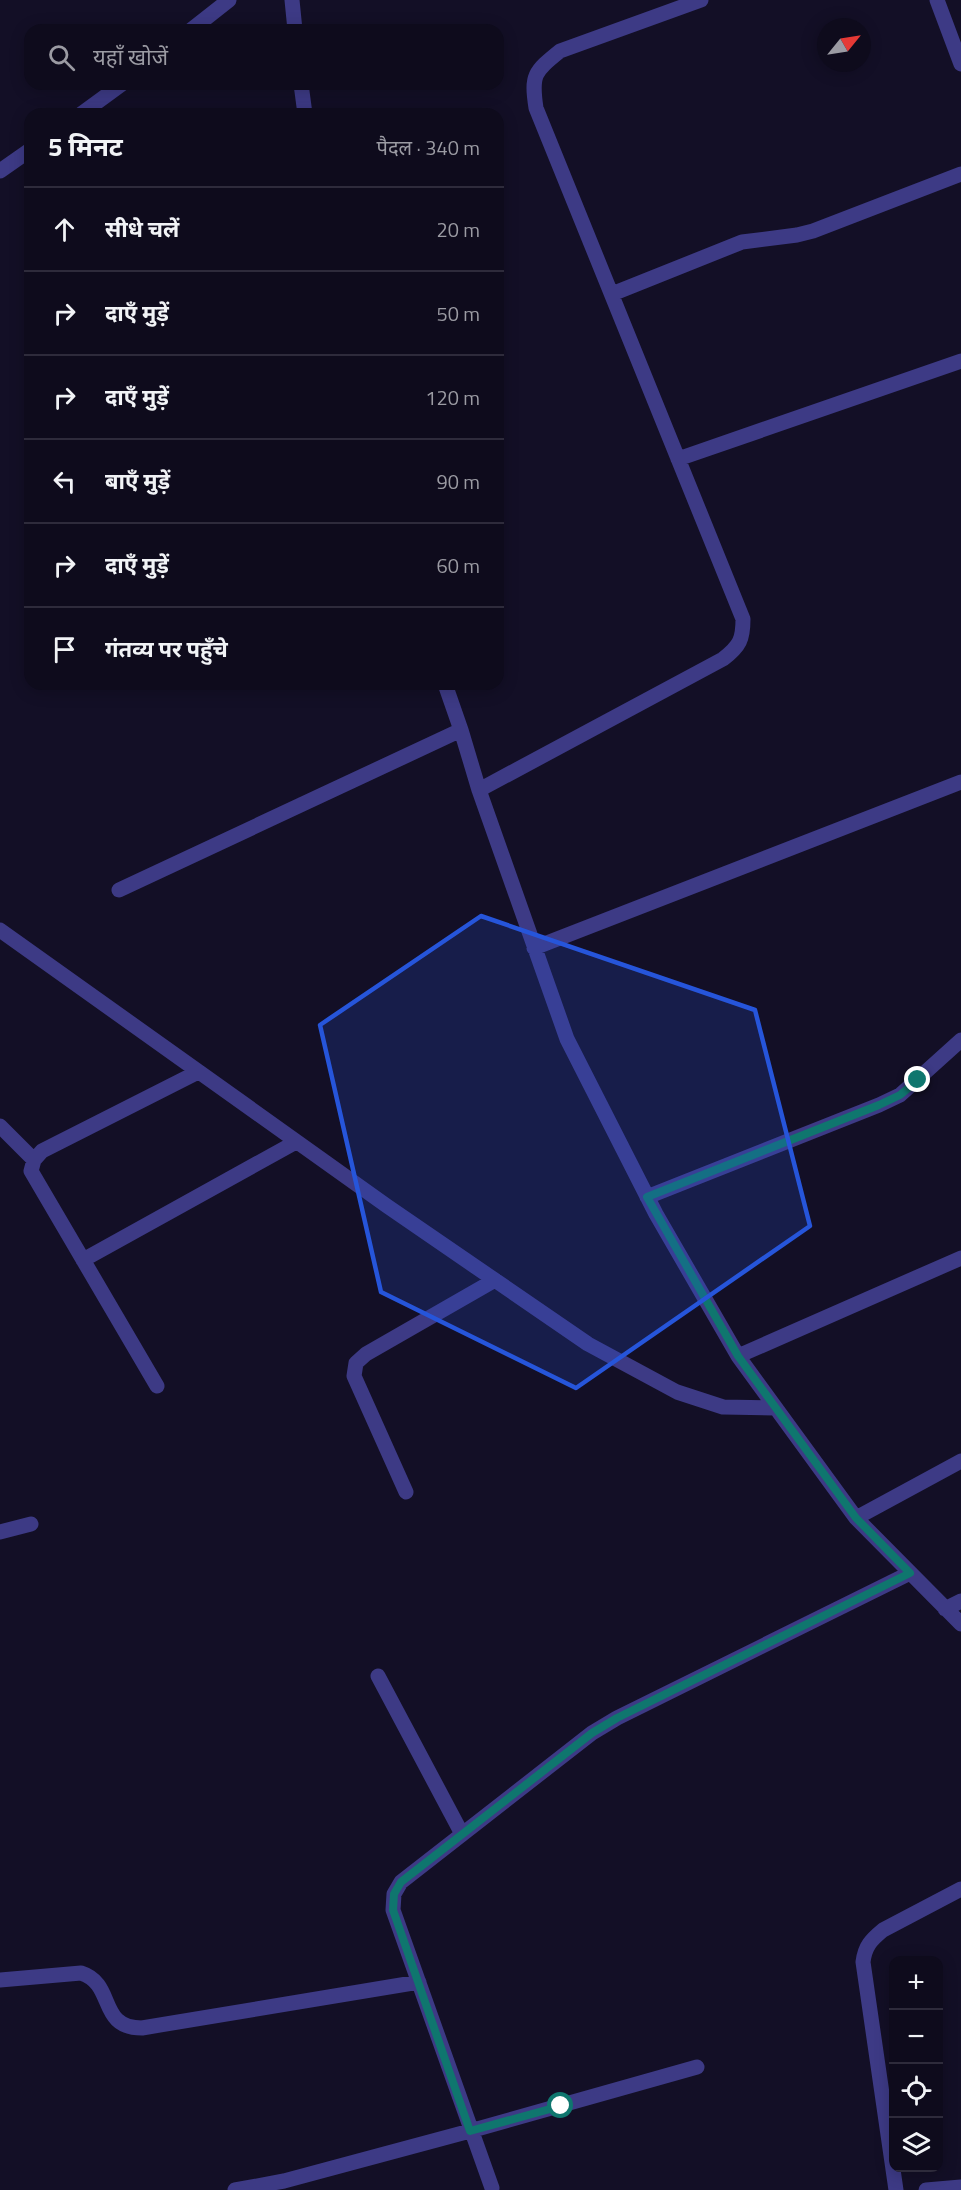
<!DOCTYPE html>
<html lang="hi">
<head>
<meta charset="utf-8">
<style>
  :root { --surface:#0e0b1c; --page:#171425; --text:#f1f3f6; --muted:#9b9ba3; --line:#2e2b3b }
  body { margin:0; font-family:"Titillium Web","Noto Sans Devanagari",sans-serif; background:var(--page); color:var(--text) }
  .controls { position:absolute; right:18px; bottom:18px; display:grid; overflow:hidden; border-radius:12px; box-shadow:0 3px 15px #0003 }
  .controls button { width:54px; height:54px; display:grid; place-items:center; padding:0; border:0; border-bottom:2px solid var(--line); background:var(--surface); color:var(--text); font:30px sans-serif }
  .compass { position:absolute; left:817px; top:18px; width:54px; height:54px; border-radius:50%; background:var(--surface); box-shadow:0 3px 15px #0003; rotate:60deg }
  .stop { position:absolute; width:18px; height:18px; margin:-14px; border:4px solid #0f766e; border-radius:50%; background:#fff }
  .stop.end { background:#0f766e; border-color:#fff; box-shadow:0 2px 6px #0008 }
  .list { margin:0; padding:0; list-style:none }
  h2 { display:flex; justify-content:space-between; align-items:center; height:78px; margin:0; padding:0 24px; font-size:26px }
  h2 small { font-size:20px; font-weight:400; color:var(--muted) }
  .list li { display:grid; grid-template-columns:39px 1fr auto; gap:18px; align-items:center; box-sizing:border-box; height:84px; padding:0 24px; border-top:2px solid var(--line) }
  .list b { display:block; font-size:22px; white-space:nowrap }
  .list em { font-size:20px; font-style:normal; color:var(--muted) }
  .icon { flex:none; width:33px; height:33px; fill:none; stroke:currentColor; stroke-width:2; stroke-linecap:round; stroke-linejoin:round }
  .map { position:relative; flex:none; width:961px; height:2190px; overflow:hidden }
  .search { position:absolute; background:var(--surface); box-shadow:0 3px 15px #0003; left:24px; top:24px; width:480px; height:66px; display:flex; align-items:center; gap:15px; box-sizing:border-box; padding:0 21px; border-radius:18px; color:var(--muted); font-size:22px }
  .panel { position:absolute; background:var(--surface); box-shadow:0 3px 15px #0003; left:24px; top:108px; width:480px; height:582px; border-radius:18px }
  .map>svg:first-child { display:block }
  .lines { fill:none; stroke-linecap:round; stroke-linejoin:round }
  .minor { stroke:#3d3a85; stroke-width:15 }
  .route { stroke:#0f766e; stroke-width:8 }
  .marked { fill:#2655da; fill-opacity:0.2; stroke:#2655da; stroke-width:4.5; stroke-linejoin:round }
</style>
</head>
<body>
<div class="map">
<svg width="961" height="2190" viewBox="0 0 961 2190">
  <rect width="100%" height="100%" fill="#130f26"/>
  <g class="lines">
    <!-- minor -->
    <path class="minor" d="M292 0 295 30
      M937 0 961 64
      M191 30 229 0
      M301 84 305 114
      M81 114 122 84
      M0 171 30 150
      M612 294 742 242 797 235 813 231 961 174
      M678 459 961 361
      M445 684 461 730 479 790 567 1039 656 1214 738 1356 856 1518 961 1624
      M479 790 723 659C740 646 743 639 743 619L536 108C531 75 534 72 560 51L701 0
      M119 890 461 730
      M0 930 387 1206 588 1344 677 1392 723 1407 775 1408
      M534 948 961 782
      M0 1126 34 1160
      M647 1197 879 1105 900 1095 961 1040
      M83 1260 296 1142
      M738 1356 961 1258
      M157 1386 31 1171 34 1160 42 1151 198 1072
      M406 1492 354 1376 356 1363 366 1354 495 1280
      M856 1518 961 1461
      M0 1532 31 1524
      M945 1609 961 1601
      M378 1676 462 1834
      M0 1980 81 1973C116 1984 97 2028 142 2028L419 1982
      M492 2188 393 1910 394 1894 401 1882 592 1733 617 1718 910 1573
      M235 2190 284 2181 470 2131 697 2067
      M896 2190 863 1962C865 1946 871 1940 883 1930L961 1889
      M926 2190 961 2187"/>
  </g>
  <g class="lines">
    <!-- route -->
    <path class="route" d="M561 2106 470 2131 393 1910 394 1894 401 1882 592 1733 617 1718 910 1573 856 1518 738 1356 647 1197 879 1105 900 1095 918 1080"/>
  </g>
  <!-- marked area -->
  <path class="marked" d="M481 916 755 1010 810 1226 576 1388 381 1292 320 1025Z"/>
</svg>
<div class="controls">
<button>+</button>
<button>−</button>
<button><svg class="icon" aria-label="locate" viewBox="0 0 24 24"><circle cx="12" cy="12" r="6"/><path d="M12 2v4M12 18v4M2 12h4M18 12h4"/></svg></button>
<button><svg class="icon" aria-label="layers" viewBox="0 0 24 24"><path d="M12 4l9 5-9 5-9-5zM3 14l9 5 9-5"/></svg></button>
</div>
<svg class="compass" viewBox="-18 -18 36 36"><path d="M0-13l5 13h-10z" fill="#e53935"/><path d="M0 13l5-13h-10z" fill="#9b9ba3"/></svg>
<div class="stop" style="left:561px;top:2106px"></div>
<div class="stop end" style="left:918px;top:1080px"></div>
<div class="search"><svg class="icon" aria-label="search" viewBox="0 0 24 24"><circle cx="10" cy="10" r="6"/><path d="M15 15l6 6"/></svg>यहाँ खोजें</div>
<section class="panel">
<h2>5 मिनट<small>पैदल · 340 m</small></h2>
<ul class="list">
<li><svg class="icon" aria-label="ahead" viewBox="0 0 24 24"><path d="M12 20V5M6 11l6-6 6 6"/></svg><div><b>सीधे चलें</b></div><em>20 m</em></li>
<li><svg class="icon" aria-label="right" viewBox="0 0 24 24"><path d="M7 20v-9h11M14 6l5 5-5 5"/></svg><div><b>दाएँ मुड़ें</b></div><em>50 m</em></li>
<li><svg class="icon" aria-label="right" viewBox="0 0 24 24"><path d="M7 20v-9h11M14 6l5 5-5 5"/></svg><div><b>दाएँ मुड़ें</b></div><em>120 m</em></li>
<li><svg class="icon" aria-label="left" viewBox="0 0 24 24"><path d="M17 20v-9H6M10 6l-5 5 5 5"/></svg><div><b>बाएँ मुड़ें</b></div><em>90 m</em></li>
<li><svg class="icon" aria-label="right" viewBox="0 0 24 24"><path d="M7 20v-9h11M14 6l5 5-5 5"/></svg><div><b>दाएँ मुड़ें</b></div><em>60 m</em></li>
<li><svg class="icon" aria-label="arrive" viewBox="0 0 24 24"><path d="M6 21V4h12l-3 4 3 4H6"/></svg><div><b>गंतव्य पर पहुँचे</b></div></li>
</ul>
</section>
</div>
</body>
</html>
